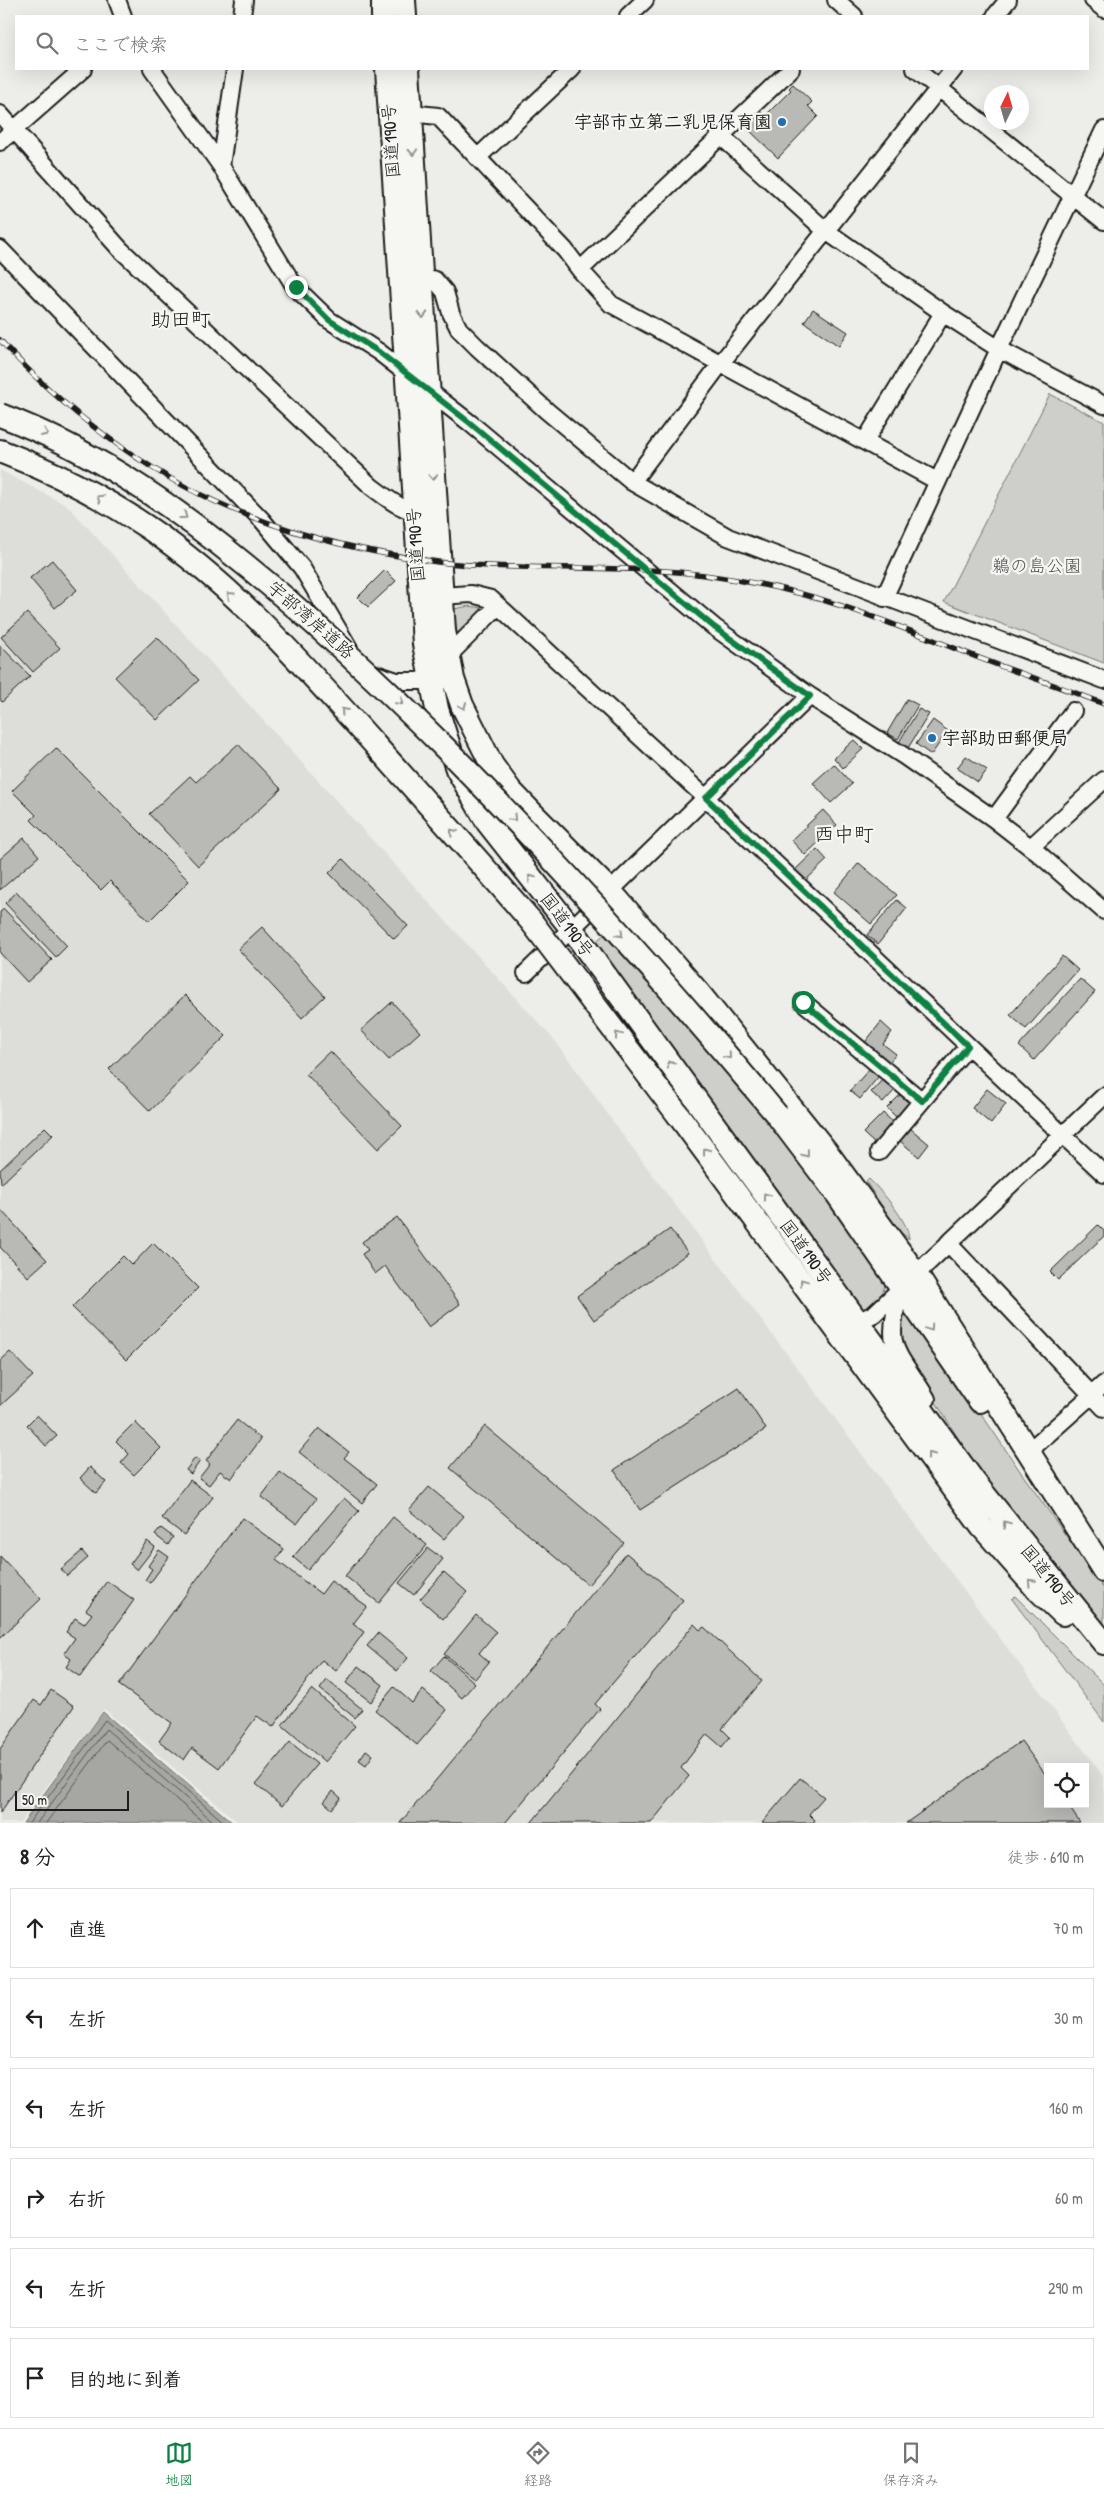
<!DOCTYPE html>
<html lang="ja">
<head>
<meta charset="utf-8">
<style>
  :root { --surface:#fff; --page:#f2f2f2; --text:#202124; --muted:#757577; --line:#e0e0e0; --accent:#0b8043 }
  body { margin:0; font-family:"Patrick Hand","Klee One",sans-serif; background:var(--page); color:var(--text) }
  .controls { position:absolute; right:15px; bottom:15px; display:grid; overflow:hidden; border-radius:0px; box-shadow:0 5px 20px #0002 }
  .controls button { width:45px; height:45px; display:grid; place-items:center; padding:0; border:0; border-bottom:1px solid var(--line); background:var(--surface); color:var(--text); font:25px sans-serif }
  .compass { position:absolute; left:984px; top:85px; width:45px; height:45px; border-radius:50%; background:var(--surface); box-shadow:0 5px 20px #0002; rotate:5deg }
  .scale { position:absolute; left:15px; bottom:12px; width:114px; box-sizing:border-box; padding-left:5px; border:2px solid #1c1c1c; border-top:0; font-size:14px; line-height:18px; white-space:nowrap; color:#1c1c1c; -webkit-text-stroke:4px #f6f6f2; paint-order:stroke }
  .stop { position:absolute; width:15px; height:15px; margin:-11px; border:4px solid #0b8043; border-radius:50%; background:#fff }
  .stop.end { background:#0b8043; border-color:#fff; box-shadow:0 1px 5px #0008 }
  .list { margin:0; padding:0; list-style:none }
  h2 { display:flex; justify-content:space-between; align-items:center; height:65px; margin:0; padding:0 20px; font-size:21px }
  h2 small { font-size:16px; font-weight:400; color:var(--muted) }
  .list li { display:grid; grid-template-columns:32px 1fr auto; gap:15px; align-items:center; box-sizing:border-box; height:80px; margin:0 10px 10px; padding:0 10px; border:1px solid var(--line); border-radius:0px }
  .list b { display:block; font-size:19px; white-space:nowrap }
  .list em { font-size:16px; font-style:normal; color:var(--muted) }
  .icon { flex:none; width:28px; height:28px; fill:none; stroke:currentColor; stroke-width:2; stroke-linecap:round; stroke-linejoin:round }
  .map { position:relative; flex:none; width:1104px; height:1823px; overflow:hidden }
  .search { position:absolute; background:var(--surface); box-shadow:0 5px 20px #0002; left:15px; right:15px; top:15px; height:55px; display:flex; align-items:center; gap:12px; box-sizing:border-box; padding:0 18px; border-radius:0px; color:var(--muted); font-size:19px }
  .sheet { height:605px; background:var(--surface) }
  nav { display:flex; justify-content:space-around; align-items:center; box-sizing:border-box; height:70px; border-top:1px solid var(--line); background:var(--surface); font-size:14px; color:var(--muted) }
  nav a { display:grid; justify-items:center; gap:2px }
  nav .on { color:var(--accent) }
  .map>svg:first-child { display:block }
  .built { fill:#ddddda; fill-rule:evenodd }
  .green { fill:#cececb; stroke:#757574 }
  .water { fill:#a6a6a3; stroke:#6f6f6d }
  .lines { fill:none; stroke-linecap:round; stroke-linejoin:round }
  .shore { stroke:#535352; stroke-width:1 }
  .building { fill:#b9b9b6; stroke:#1c1c1c }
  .minor-casing { stroke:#1c1c1c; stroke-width:20 }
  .highway-casing { stroke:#1c1c1c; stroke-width:26 }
  .minor { stroke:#f6f6f2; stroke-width:16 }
  .highway { stroke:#f6f6f2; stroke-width:22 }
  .rail-casing { stroke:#1c1c1c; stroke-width:5.5 }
  .rail { stroke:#f6f6f2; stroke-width:4; stroke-dasharray:11; stroke-linecap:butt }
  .highway-bridge-casing { stroke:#1c1c1c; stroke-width:26; stroke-linecap:butt }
  .highway-bridge { stroke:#f6f6f2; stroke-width:22 }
  .oneway { stroke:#949492 }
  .route { stroke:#0b8043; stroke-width:6 }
  .poi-dot { fill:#1f6fb2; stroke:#f6f6f2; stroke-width:2 }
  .labels { text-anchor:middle; stroke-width:4.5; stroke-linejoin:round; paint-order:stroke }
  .poi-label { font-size:18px; font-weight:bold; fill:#1c1c1c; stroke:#f6f6f2; text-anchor:end }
  .street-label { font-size:18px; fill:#1c1c1c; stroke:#f6f6f2 }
  .park-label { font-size:18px; fill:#515151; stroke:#f6f6f2 }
  .quarter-label { font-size:20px; fill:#1c1c1c; stroke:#f6f6f2 }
</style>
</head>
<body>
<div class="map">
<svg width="1104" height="1823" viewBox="0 0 1104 1823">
  <rect width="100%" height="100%" fill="#edede9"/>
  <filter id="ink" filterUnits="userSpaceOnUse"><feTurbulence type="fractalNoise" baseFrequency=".02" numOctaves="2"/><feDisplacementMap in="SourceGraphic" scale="10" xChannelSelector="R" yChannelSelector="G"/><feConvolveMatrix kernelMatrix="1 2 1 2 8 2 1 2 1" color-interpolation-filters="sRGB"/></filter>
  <g filter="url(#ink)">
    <!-- built -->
    <path class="built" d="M0 470 68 506 556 1042 628 1142 1104 1777V1823H239L104 1709 20 1823H0ZM1048 1767H1085V1804H1048Z"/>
    <!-- green -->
    <path class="green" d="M1050 394 1104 422V663L944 602Z
      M469 606 482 608 483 614 460 639 457 634 454 609Z
      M607 932 782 1134 887 1277C883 1292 879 1312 860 1310L594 943Z
      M869 1179C882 1192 909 1221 909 1239L898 1230 866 1182Z
      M904 1300 1020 1471 1104 1589V1631L984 1480 932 1396 905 1359 899 1331Z
      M1015 1596 1104 1685V1722L1012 1599Z"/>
    <!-- water -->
    <path class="water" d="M103 1712 233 1823H23Z"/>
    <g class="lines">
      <!-- shore -->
      <path class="shore" d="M29 1823 105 1720 225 1823
        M37 1823 106 1729 215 1823
        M46 1823 107 1740 204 1823"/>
    </g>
    <!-- building -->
    <path class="building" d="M793 84 812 102 808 106 818 116 778 158 746 127 761 112 765 116 791 90 789 88Z
      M813 309 848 332 839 346 804 322Z
      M52 560 77 590 55 608 30 578Z
      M385 570 396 581 368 607 358 597Z
      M27 613 60 648 33 672 1 637Z
      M157 637 199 680 157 720 115 677Z
      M0 645 30 676 2 702 0 699Z
      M907 699 918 705 898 739 887 733Z
      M919 709 929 714 908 748 899 742Z
      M933 720 948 731 931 755 916 744Z
      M854 740 863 749 843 768 834 758Z
      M238 744 281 789 198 866 149 814 190 776 196 782Z
      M56 748 189 881 149 921 110 881 101 890 31 820 36 815 12 791Z
      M966 756 987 770 978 782 957 768Z
      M834 764 852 784 831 803 813 783Z
      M823 810 837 825 805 855 791 840Z
      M24 838 39 856 0 890V859Z
      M817 849 827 860 805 881 795 870Z
      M343 859 408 926 394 939 329 873Z
      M859 863 897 895 871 924 834 892Z
      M17 892 67 946 56 957 5 903Z
      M897 900 907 908 878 944 867 935Z
      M4 909 52 960 27 982 0 953V912Z
      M262 927 325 996 302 1018 238 949Z
      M1062 956 1078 970 1026 1029 1010 1015Z
      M1080 979 1095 992 1034 1060 1019 1046Z
      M185 995 226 1036 150 1111 109 1069Z
      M392 1002 420 1032 389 1060 361 1030Z
      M881 1022 892 1032 883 1044 896 1054 887 1065 863 1045Z
      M330 1051 402 1126 378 1149 306 1074Z
      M870 1068 879 1076 860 1099 850 1091Z
      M883 1079 895 1090 883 1103 871 1092Z
      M987 1089 1006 1104 991 1124 972 1108Z
      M900 1095 912 1106 899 1120 887 1108Z
      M883 1113 896 1125 876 1145 863 1133Z
      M45 1127 53 1135 1 1184 0 1170Z
      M911 1129 929 1144 919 1157 900 1141Z
      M0 1209 47 1260 28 1277 0 1247Z
      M397 1217 460 1304 429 1327 385 1266 375 1274 362 1254 368 1250 362 1242Z
      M1098 1225 1104 1231V1236L1058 1280 1050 1272Z
      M670 1229 688 1253 594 1320 577 1296Z
      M153 1243 198 1288 126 1360 72 1307 123 1256 132 1265Z
      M10 1352 33 1376 0 1406V1361Z
      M739 1388 766 1429 640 1510 614 1470Z
      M37 1415 57 1436 46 1446 27 1425Z
      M237 1420 261 1439 231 1479 220 1471 209 1485 199 1478 210 1464 206 1461Z
      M135 1422 161 1448 134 1475 121 1463 129 1454 116 1441Z
      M485 1426 624 1543 588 1585 450 1468Z
      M319 1428 349 1452 344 1458 377 1484 362 1503 299 1452Z
      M195 1458 200 1461 191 1474 186 1470Z
      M90 1467 106 1482 96 1493 80 1478Z
      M280 1472 316 1499 297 1524 261 1497Z
      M190 1480 213 1497 184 1535 162 1518Z
      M429 1487 464 1516 444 1539 409 1510Z
      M344 1498 359 1511 308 1570 293 1557Z
      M393 1517 427 1545 379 1603 345 1576Z
      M242 1518 284 1549 276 1560 321 1594 331 1581 367 1606 353 1624 364 1632 336 1671 322 1660 273 1727 257 1716 219 1768 192 1748 184 1760 159 1741 172 1723 119 1685Z
      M161 1528 173 1537 168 1545 155 1535Z
      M147 1541 155 1547 137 1570 130 1564Z
      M428 1548 443 1559 414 1595 399 1583Z
      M159 1550 169 1557 150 1583 145 1580 152 1569 148 1566Z
      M82 1551 88 1558 67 1576 61 1569Z
      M626 1553 683 1600 595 1704 600 1709 505 1823H400Z
      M0 1556 41 1599 0 1638Z
      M444 1572 467 1592 443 1619 420 1599Z
      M107 1581 134 1600 80 1677 66 1667 71 1659 64 1654 75 1638 66 1632 75 1618 84 1624 92 1614 86 1610Z
      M476 1615 496 1632 479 1653 489 1662 475 1679 444 1654Z
      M694 1624 700 1630 704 1627 762 1681 722 1729 730 1737 722 1747 707 1734 681 1768 689 1776 651 1823H531Z
      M378 1633 408 1658 397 1671 367 1646Z
      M444 1656 475 1683 462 1698 431 1671Z
      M358 1666 383 1685 371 1702 346 1683Z
      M327 1680 362 1709 355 1718 320 1689Z
      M394 1687 412 1703 423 1690 447 1710 417 1745 375 1710Z
      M312 1689 355 1726 325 1762 282 1725Z
      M51 1690 74 1706 0 1813V1749L34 1700 41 1705Z
      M1021 1741 1048 1778V1804H1067L1080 1823H906Z
      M290 1742 317 1764 282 1806 256 1784Z
      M366 1750 373 1755 366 1765 359 1760Z
      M800 1778 824 1797 809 1814 815 1820 813 1823H762Z
      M333 1791 341 1798 332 1809 324 1802Z"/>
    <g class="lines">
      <defs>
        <path id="minor" d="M117 0 123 16
          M836 0 854 16
          M1093 0 1104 9
          M242 16 244 0
          M628 16 645 0
          M995 16 1008 0
          M152 69 221 166 295 287 329 320 379 352 470 423 714 627 810 696 904 756 994 819 1039 854 1104 911
          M915 69 1104 221
          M400 112 438 116 565 250 580 270 611 304 937 481
          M0 114 120 249 372 487C387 498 404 513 423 512
          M722 137 826 231 943 313 999 349 1104 405
          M0 142 83 69
          M478 157 572 69
          M221 166 235 69
          M0 249 262 520 302 568 349 648
          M580 270 791 69
          M421 276 435 280 445 292 451 313 459 329 477 347 547 411 632 482 728 537 1104 680
          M865 441 943 313
          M632 482 721 363 954 69
          M441 596 471 594 491 599 706 798 1104 1174
          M884 598 999 349 1104 130
          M448 656 498 606
          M370 672 397 681H441
          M994 819 1073 711
          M1031 847 1104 780
          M526 973 810 696
          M803 1002 922 1101
          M879 1152 968 1046
          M948 1243 1104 1408
          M901 1290C882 1351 899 1351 927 1399
          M849 1323 857 1322 874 1314 1104 1096
          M1029 1451 1104 1384"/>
        <path id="highway" d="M383 0V16
          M404 0 405 16
          M387 69 424 644 437 709 446 737 457 769 488 823 571 928 975 1483 1104 1643
          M408 69 444 631 453 679 462 705 492 765 510 790 533 814 611 892 698 992 826 1151 916 1274 1104 1571
          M0 451C52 471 101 496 147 527 235 586 306 668 376 746 428 804 480 862 531 921
          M777 1115 837 1194 980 1401
          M679 1116 982 1527 1035 1587 1063 1614"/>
      </defs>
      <!-- minor casing -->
      <use href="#minor" class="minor-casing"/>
      <!-- highway casing -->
      <use href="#highway" class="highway-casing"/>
      <!-- minor -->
      <use href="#minor" class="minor"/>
      <!-- highway -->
      <use href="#highway" class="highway"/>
      <defs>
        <path id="rail" d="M0 340C61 408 146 473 230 508 296 536 368 553 438 562 508 570 578 566 647 570 681 571 715 576 748 582 825 595 897 626 969 654 1014 672 1060 686 1104 704"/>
      </defs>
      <!-- rail casing -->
      <use href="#rail" class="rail-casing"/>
      <!-- rail -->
      <use href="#rail" class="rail"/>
      <defs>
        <path id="highway-bridge" d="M0 415C91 449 168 502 243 563 315 621 381 684 446 749 562 866 672 989 777 1115
          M531 921 679 1116"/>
      </defs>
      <!-- highway-bridge casing -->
      <use href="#highway-bridge" class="highway-bridge-casing"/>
      <!-- highway-bridge -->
      <use href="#highway-bridge" class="highway-bridge"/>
    </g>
    <!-- one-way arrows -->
    <defs><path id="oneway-chevron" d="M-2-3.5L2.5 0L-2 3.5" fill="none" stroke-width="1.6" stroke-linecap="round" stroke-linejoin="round" transform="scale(1.25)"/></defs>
    <g class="oneway">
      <use href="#oneway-chevron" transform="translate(413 152) rotate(87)"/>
      <use href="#oneway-chevron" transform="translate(423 315) rotate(87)"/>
      <use href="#oneway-chevron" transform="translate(45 433) rotate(23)"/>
      <use href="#oneway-chevron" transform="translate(433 477) rotate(86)"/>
      <use href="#oneway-chevron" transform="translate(100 498) rotate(-150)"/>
      <use href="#oneway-chevron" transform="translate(184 516) rotate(36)"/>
      <use href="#oneway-chevron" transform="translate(230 595) rotate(-138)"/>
      <use href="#oneway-chevron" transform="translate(400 702) rotate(45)"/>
      <use href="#oneway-chevron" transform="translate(463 706) rotate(68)"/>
      <use href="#oneway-chevron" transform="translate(344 711) rotate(-132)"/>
      <use href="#oneway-chevron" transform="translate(513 818) rotate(47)"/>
      <use href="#oneway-chevron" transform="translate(453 832) rotate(-132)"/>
      <use href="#oneway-chevron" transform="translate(531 878) rotate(-129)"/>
      <use href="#oneway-chevron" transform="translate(620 934) rotate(48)"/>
      <use href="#oneway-chevron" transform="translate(618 1035) rotate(-127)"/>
      <use href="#oneway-chevron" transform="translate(728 1056) rotate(50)"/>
      <use href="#oneway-chevron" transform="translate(670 1064) rotate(-126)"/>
      <use href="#oneway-chevron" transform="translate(706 1151) rotate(-127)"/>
      <use href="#oneway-chevron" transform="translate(806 1154) rotate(53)"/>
      <use href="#oneway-chevron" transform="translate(766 1196) rotate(-126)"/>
      <use href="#oneway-chevron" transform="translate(803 1282) rotate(-127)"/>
      <use href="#oneway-chevron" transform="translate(930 1328) rotate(56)"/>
      <use href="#oneway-chevron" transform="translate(930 1455) rotate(-126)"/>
      <use href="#oneway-chevron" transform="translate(1006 1524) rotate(-127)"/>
      <use href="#oneway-chevron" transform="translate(1031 1582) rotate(-133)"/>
    </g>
  </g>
  <g class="lines" filter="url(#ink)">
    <!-- route -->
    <path class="route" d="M296 287 329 320 379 352 470 423 714 627 810 696 706 798 968 1046 922 1101 803 1002"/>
  </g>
  <!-- markers -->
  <g class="poi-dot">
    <circle cx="782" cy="122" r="5"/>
    <circle cx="932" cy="738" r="5"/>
  </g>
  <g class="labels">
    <!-- poi labels -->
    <g class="poi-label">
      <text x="772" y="128">宇部市立第二乳児保育園</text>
      <text x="942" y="744" text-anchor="start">宇部助田郵便局</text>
    </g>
    <!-- street labels -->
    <g class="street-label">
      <text transform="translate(391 141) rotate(-94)" y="6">国道190号</text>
      <text transform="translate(416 545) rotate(-94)" y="6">国道190号</text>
      <text transform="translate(311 620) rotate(41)" y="6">宇部湾岸道路</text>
      <text transform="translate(567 925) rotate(53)" y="6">国道190号</text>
      <text transform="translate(806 1252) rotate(54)" y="6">国道190号</text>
      <text transform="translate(1048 1576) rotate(51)" y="6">国道190号</text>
    </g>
    <!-- park labels -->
    <g class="park-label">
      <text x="1037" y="572">鵜の島公園</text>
    </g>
    <!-- quarter labels -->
    <g class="quarter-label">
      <text x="181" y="326">助田町</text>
      <text x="844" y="841">西中町</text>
    </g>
  </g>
</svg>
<div class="controls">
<button><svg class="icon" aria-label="locate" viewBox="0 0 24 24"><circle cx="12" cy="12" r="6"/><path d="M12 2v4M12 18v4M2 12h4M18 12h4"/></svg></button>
</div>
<svg class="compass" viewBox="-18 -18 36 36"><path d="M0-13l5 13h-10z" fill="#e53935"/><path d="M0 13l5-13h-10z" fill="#757577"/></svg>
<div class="scale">50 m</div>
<div class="stop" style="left:803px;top:1002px"></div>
<div class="stop end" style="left:296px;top:287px"></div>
<div class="search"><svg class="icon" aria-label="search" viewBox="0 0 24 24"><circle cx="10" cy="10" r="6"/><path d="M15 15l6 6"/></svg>ここで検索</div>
</div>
<section class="sheet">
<h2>8 分<small>徒歩 · 610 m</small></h2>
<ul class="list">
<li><svg class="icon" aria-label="ahead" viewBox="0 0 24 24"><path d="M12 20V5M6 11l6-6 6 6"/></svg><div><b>直進</b></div><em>70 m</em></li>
<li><svg class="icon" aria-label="left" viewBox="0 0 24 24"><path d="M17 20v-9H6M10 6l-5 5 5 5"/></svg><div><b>左折</b></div><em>30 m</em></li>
<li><svg class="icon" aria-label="left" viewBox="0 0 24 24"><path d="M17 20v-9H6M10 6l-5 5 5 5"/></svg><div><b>左折</b></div><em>160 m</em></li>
<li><svg class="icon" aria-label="right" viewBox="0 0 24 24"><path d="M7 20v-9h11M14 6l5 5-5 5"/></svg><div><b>右折</b></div><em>60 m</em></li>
<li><svg class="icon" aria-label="left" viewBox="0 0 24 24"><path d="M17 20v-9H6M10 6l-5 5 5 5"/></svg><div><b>左折</b></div><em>290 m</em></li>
<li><svg class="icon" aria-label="arrive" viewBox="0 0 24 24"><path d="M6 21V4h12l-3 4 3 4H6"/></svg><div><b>目的地に到着</b></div></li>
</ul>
</section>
<nav>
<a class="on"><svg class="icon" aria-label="map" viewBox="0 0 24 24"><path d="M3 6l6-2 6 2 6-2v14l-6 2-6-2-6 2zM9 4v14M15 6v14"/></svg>地図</a>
<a><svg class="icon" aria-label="directions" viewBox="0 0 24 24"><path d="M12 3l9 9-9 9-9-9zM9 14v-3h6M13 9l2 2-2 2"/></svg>経路</a>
<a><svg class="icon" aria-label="saved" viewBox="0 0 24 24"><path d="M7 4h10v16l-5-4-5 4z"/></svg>保存済み</a>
</nav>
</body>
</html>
